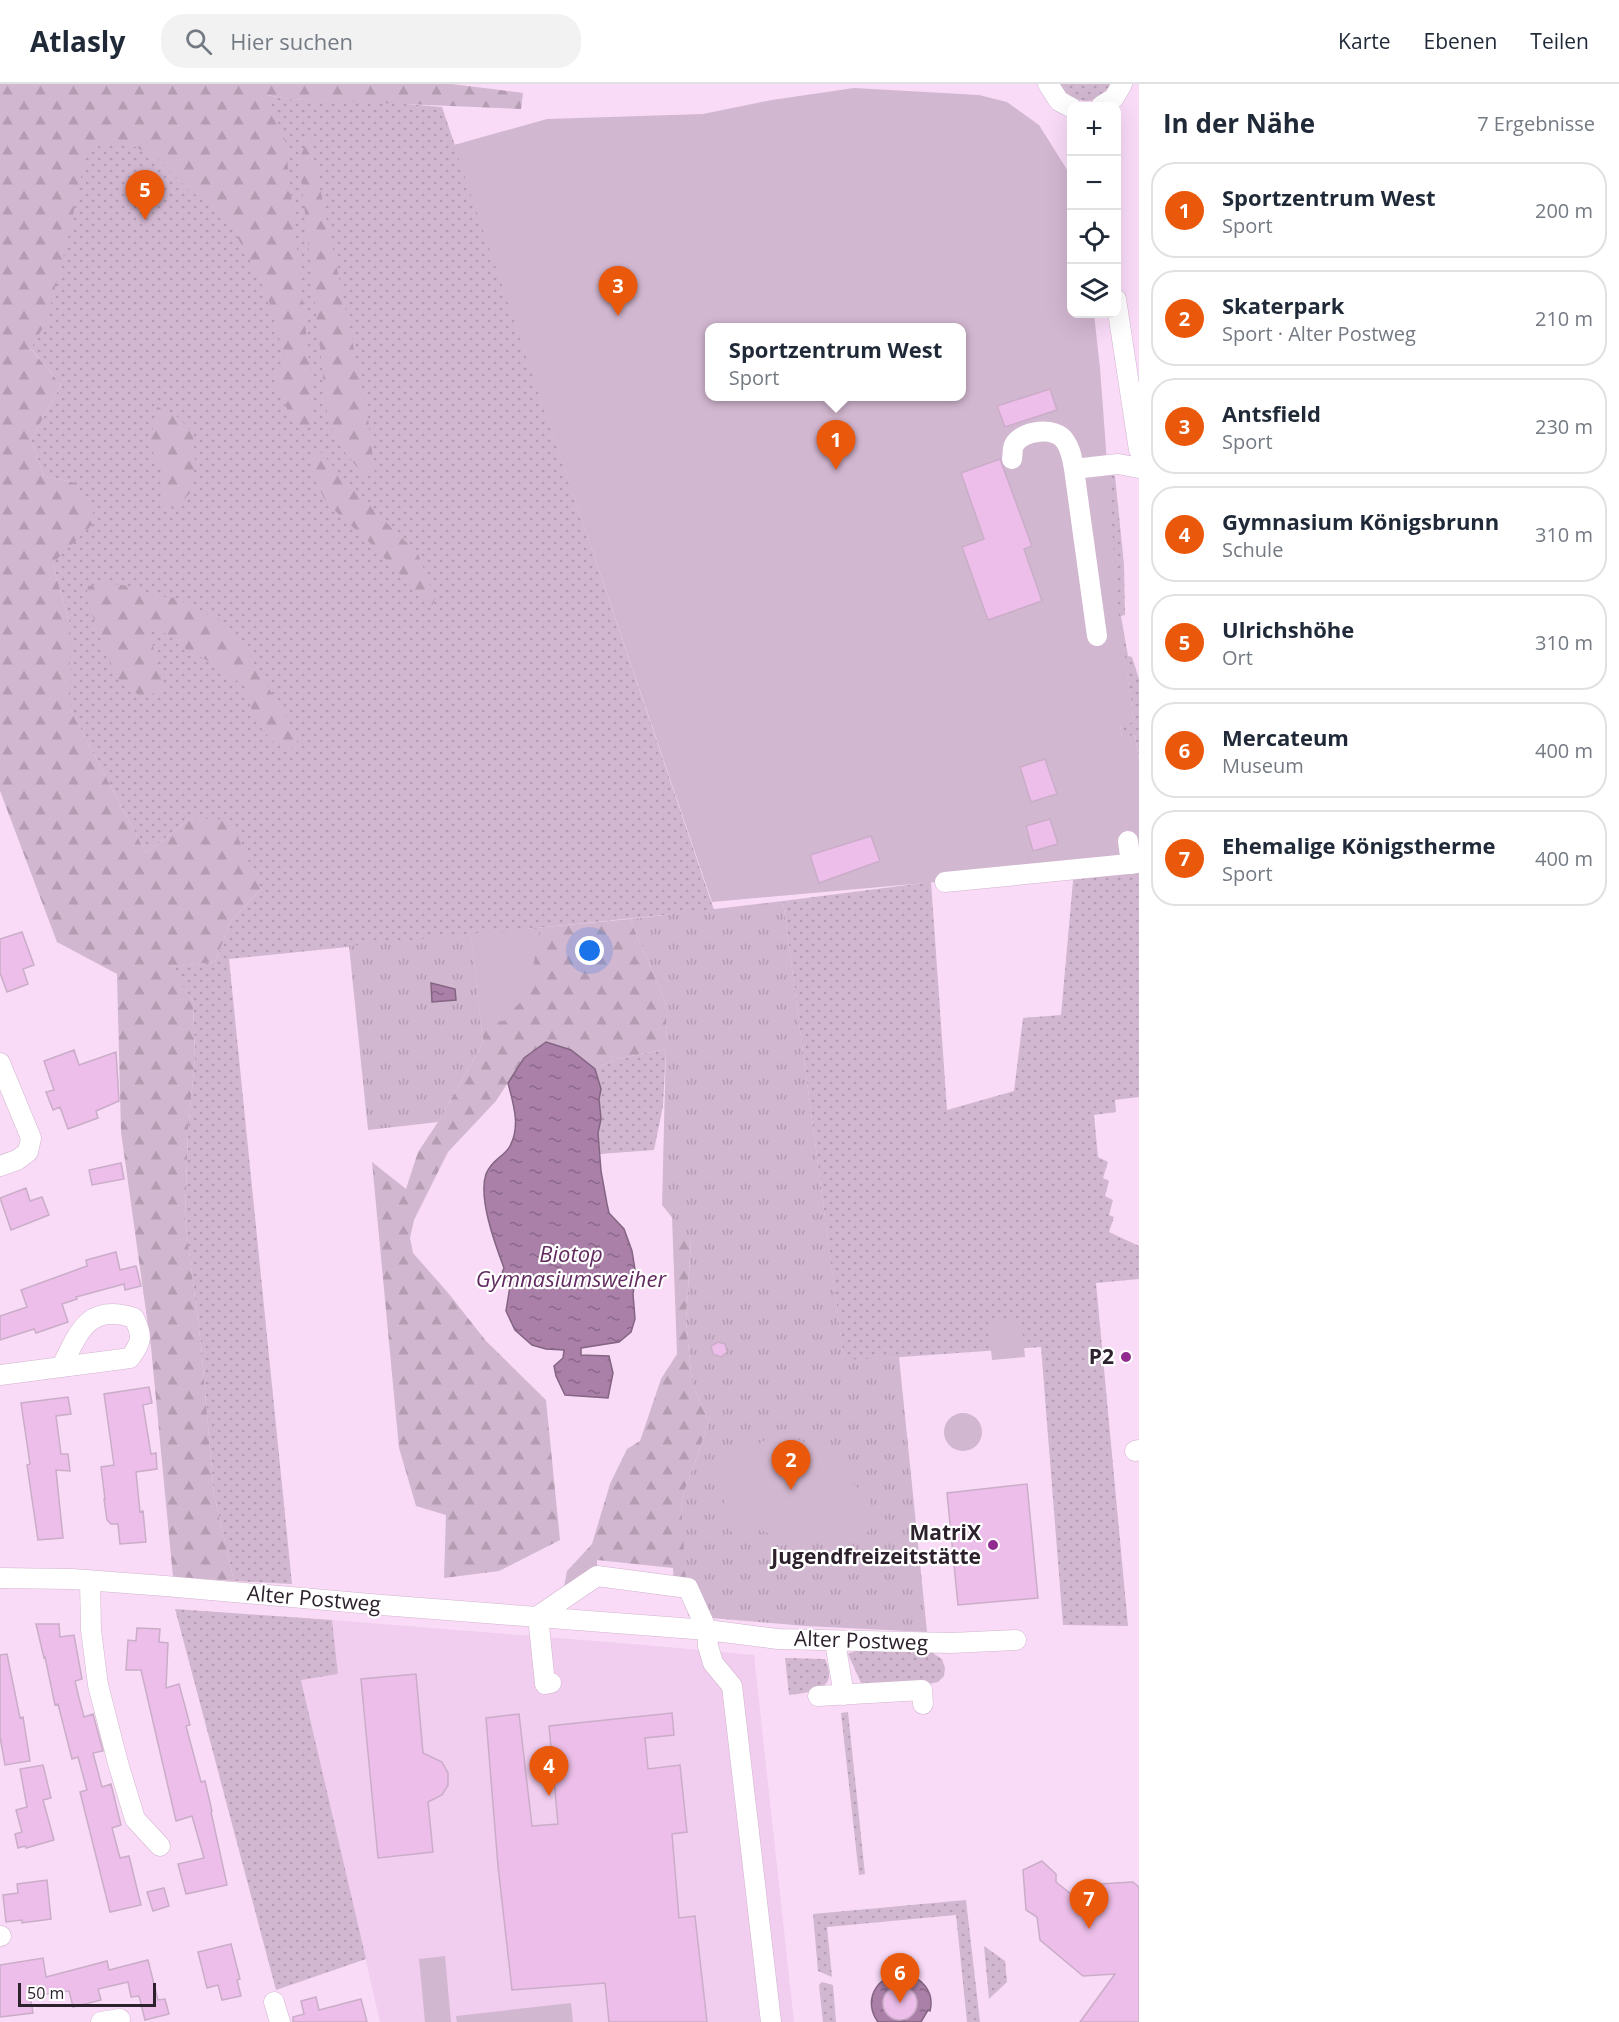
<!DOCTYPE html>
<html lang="de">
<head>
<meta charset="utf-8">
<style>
  :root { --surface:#fff; --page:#f2f2f3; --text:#1f2937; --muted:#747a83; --line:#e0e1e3; --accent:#ea580c }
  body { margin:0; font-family:"Open Sans",sans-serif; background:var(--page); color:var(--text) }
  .controls { position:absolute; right:18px; top:18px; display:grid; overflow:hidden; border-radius:12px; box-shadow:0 6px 24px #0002 }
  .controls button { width:54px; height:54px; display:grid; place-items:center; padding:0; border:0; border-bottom:2px solid var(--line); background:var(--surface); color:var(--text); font:30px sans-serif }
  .scale { position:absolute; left:18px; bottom:15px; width:138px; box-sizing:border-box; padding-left:6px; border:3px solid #2c212c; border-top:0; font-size:16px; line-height:21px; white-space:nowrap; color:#2c212c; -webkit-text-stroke:4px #fff; paint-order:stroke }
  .you { position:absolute; left:590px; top:867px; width:21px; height:21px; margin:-15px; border:4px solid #fff; border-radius:50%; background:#1a73e8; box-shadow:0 0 0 9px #1a73e833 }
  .badge { display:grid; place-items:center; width:39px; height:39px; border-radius:50%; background:var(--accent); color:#fff; font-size:20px; font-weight:700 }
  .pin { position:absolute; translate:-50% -50px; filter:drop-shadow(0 2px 3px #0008) }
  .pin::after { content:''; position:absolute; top:32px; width:21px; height:18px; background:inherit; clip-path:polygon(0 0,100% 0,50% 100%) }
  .popup { position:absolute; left:705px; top:239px; width:261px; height:78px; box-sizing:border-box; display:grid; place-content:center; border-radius:12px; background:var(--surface); filter:drop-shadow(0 2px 4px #0005); font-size:20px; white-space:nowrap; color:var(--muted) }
  .popup b { font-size:22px; color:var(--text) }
  .popup::after { content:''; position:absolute; left:50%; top:100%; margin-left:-12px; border:12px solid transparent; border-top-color:var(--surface) }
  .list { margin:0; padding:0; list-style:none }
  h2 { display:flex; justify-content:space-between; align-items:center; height:78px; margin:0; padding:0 24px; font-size:26px }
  h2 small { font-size:20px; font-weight:400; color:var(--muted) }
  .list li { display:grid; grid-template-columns:39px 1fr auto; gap:18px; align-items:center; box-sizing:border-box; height:96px; margin:0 12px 12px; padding:0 12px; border:2px solid var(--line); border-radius:24px }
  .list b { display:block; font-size:22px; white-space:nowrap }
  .list p { margin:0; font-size:20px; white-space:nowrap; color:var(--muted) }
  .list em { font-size:20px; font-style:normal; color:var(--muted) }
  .icon { flex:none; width:33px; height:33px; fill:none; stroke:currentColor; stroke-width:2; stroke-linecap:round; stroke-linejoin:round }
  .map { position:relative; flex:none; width:1139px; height:1938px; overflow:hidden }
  header { display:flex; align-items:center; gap:36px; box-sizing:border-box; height:84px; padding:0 30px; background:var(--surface); border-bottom:2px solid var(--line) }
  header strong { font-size:28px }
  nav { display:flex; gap:33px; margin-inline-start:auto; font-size:21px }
  .search { width:420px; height:54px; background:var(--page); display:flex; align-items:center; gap:15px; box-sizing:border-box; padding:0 21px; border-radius:24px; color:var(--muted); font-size:22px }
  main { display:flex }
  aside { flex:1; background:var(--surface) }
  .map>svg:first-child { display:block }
  .built { fill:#f1cdef }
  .grass { fill:url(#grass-dots) }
  .forest { fill:url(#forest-firs) }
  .park { fill:url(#park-tufts) }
  .garden { fill:#d2b7d0; fill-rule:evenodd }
  .water { fill:url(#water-ripples); stroke:#846483; stroke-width:1.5 }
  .building { fill:#ecbee9; stroke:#caadc8; stroke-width:1.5 }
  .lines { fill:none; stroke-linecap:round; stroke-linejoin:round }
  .minor-casing { stroke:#d1b4cf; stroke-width:21 }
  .minor { stroke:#fff; stroke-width:20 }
  .poi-dot { fill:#912b90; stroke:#fff; stroke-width:2 }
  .labels { text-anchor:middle; stroke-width:4.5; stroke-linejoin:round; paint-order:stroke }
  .poi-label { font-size:21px; font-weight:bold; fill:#2c212c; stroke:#fff; text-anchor:end }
  .street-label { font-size:21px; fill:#2c212c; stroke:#fff }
  .water-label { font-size:22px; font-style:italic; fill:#612b60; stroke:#fff }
</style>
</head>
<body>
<header>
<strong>Atlasly</strong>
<div class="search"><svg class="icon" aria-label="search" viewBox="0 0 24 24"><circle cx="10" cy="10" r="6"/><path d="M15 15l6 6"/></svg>Hier suchen</div>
<nav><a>Karte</a><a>Ebenen</a><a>Teilen</a></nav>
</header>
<main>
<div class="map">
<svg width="1139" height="1938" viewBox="0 0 1139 1938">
  <defs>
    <pattern id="grass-dots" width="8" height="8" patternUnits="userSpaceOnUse" patternTransform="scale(1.5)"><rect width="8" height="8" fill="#d2b7d0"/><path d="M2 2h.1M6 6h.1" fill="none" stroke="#b49db3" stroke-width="1.8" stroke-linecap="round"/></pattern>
    <pattern id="forest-firs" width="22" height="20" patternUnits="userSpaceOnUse" patternTransform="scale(1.5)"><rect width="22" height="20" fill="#d2b7d0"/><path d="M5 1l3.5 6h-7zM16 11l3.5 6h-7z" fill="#b49db3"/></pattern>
    <pattern id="park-tufts" width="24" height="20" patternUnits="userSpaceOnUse" patternTransform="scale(1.5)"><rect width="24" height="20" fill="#d2b7d0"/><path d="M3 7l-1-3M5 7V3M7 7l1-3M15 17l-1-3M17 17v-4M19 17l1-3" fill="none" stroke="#b49db3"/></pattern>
    <pattern id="water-ripples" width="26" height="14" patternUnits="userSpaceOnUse" patternTransform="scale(1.5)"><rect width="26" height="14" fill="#aa80a8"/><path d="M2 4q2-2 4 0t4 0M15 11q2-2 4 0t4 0" fill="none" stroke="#8b6889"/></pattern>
  </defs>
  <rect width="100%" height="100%" fill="#f9dbf7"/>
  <!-- built -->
  <path class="built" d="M332 1536 645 1561 754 1571 794 1938H380L301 1595 338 1590Z"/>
  <!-- grass -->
  <path class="grass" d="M0 0 261 10 288 15 382 18 442 23 714 826 229 875 292 1500 234 1497 214 1411 201 1261 185 1135 188 1047 195 974 193 917 169 883 215 878 231 837 261 805 191 734 146 769 70 625V542L53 479 76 399 44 392 31 356 61 301 0 227Z
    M1058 0H1112C1097 24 1074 21 1058 0Z
    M1112 389 1115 392 1124 481 1125 531 1121 532 1128 572 1132 573 1139 595V676L1135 651 1122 654 1120 640 1134 638 1124 570 1088 390Z
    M1139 779V1013L1115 1016 1116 1028 1094 1031 1098 1073 1108 1078 1103 1094 1109 1097 1105 1112 1113 1116 1109 1131 1114 1133 1109 1148 1139 1162V1195L1096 1199 1128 1542 1063 1541 1041 1263 844 1277 783 817 931 798 947 1026 1014 1007 1023 934 1061 931 1074 786Z
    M666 965 663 1022 654 1066 600 1070 598 1049 601 1036 599 1015 601 1005 595 985 617 975Z
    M175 1525 332 1536 338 1590 301 1596 366 1875 276 1906Z
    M858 1566H928L942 1575 945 1584 944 1592 938 1598 924 1601 869 1602 861 1599 848 1570Z
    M785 1574 825 1575C840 1607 811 1608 789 1611Z
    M848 1628 865 1790 859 1791 841 1629Z
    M966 1816 980 1938H967L956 1831 827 1843 832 1893 818 1887 813 1830Z
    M984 1862 1005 1877 1007 1898 989 1915Z
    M822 1898 833 1901 836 1938H823L819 1901Z"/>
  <!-- forest -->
  <path class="forest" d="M0 0H452L523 9 521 25 288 15 267 11 285 56 311 294V343L294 341 271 288 285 276 268 213 250 175 226 134 189 106 156 73 123 57 87 65 67 159 46 238 31 265 61 301 31 356 44 392 76 399 97 436 53 479 70 542V625L146 769 191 734 230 736 261 805 231 837 215 878 170 883 193 917 195 974 188 1047 185 1135 201 1261 214 1411 234 1497 173 1493 151 1263 121 1048 117 890 57 858 0 707Z
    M309 52 367 327 375 390 365 392 341 364 328 336 299 76Z
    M157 323 174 330 193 348 195 378 190 409 175 425 165 423 160 404 161 382 149 362Z
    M321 368 348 400 418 470 435 515 432 522C410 502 391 480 370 459 340 429 316 420 311 374Z
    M107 499 128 502 151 512 176 514 195 525 220 536 243 561 299 655 288 668 272 657 254 635 246 604 217 581 188 567 169 551 148 542 164 606 141 613 115 592 86 514 88 502Z
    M630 835 667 922 666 965 617 975 595 985 571 966 546 958 524 974 496 1017 448 1068 414 1136 410 1154 413 1169 449 1210 486 1257 546 1316 560 1456 499 1487 444 1494 446 1431 416 1422 399 1364 372 1078 406 1105 418 1068 438 1038 483 959 471 850Z
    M672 1132 691 1156 686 1236 692 1300 709 1338 681 1417 687 1494 674 1500 673 1484 597 1476V1492L564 1503 567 1487 592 1460 610 1400 627 1365 640 1357 661 1295 677 1270Z"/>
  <!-- park -->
  <path class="park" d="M783 817 844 1276 899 1273 927 1548 806 1542 688 1532 681 1417 709 1338 692 1300 686 1236 691 1157 662 1121 667 922 630 835Z
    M471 850 483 959 438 1038 368 1046 349 862Z"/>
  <!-- garden -->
  <path class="garden" d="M854 4 979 11 1007 18 1039 41 1071 92 1072 230H1094L1100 284 1118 526 1134 638 1120 641 1122 653 1135 651 1139 676V780L712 818 454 61 547 35 703 30 772 16ZM710 243H962V312H710Z
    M540 844 528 911 508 930 509 936 481 940 471 850Z
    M1021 1234 1025 1273 992 1276 988 1237Z
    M944 1348a19 19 0 1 1 38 0a19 19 0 1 1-38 0Z
    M790 1353C803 1358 824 1362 833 1373 837 1380 840 1387 846 1393 868 1414 885 1425 862 1456 846 1463 845 1457 831 1454 812 1451 796 1452 781 1462 776 1457 772 1450 766 1448 751 1442 745 1458 728 1445L722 1427 725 1413 718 1393 722 1376 737 1364 755 1362 763 1357Z
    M445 1872 451 1938H425L419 1875Z
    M571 1919 573 1938H457L456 1932Z"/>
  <!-- water -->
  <path class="water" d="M431 899 455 905 456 916 432 918Z
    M546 958 571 966 595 985 601 1005 599 1015 601 1035 598 1049 601 1087 607 1120 609 1129 624 1145 632 1167 636 1192 633 1210 635 1235 631 1248 619 1258 581 1264V1271L609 1272 613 1289 608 1314 565 1311 556 1292 554 1282 563 1274 564 1266 546 1265 532 1261 515 1246 506 1227 510 1202 502 1189 504 1184C495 1160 478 1114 486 1090 492 1075 504 1073 510 1062 521 1042 513 1019 508 999L524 974Z
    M903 1889C921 1893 935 1907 930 1927L928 1926 921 1938H878C862 1916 877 1891 903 1889Z"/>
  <!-- building -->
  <path class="building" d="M1050 305 1057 326 1005 343 997 322Z
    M1000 375 1032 462 1024 465 1042 517 988 536 962 463 984 455 961 389Z
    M1045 675 1057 710 1031 718 1020 683Z
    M1050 735 1058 760 1033 767 1026 742Z
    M871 752 880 777 819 799 810 771Z
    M22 848 34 881 23 885 28 900 7 908 0 889V855Z
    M74 966 79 981 116 968 119 1017 96 1027 98 1034 68 1045 60 1023 53 1026 46 1008 54 1006 44 977Z
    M121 1079 124 1095 92 1101 89 1086Z
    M26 1104 30 1117 42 1113 49 1131 11 1146 0 1114Z
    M116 1168 120 1186 136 1182 141 1202 125 1206 124 1200 76 1213 77 1215 62 1220 68 1238 36 1249 34 1245 0 1256V1232L27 1223 21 1206 87 1182 86 1176Z
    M718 1258 725 1260 727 1268 721 1273 713 1270 711 1262Z
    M149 1303 152 1319 143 1321 151 1370 156 1369 157 1385 136 1388 140 1428 143 1427 146 1458 120 1460 118 1440H111L107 1436 104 1415H105L101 1383 114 1381 104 1310Z
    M68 1313 71 1330 56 1332 61 1370H68L70 1387 56 1386 63 1454 38 1456 27 1381 30 1380 21 1319Z
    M1027 1400 1038 1514 958 1521 947 1409Z
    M36 1540H59L60 1553 74 1551 82 1595 75 1597 79 1614 84 1633 93 1630 103 1667 93 1669 102 1703 111 1700 121 1741 112 1744 120 1774 129 1772 141 1821 110 1828 80 1708 87 1706 78 1673 72 1675 58 1620 55 1621 45 1573 44 1574Z
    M137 1544 160 1545 159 1558 168 1559 166 1604 179 1600 190 1641 186 1642 201 1698 205 1697 212 1727 211 1728 227 1801 186 1810 178 1780 204 1774 192 1732 176 1737 141 1586H126L128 1556 136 1557Z
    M7 1570 20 1634 23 1633 30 1677 5 1681 0 1653V1571Z
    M416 1590 423 1669 442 1678 448 1689V1701L442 1711 428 1718 433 1768 378 1774 361 1595Z
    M672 1629 674 1651 645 1654 648 1685 680 1681 687 1748 672 1750 679 1834 695 1832 707 1938H609L605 1899 512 1906 498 1782 486 1634 519 1630 532 1742 558 1740 549 1642Z
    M43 1681 51 1714 43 1716 54 1756 26 1764 25 1762 18 1764 15 1750 22 1748 16 1726 27 1723 20 1685Z
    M1042 1777 1056 1790V1798L1071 1810 1080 1801 1133 1798 1139 1803V1938H1080L1115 1890 1083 1892 1040 1856 1037 1833 1026 1826 1023 1786Z
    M47 1796 51 1835 22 1839V1836L6 1838 3 1811 18 1809 17 1800Z
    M164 1804 169 1822 153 1827 147 1808Z
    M231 1860 240 1895 237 1896 241 1912 222 1916 218 1901 207 1904 198 1868Z
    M43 1874 46 1893 107 1877 109 1886 148 1876 158 1916 165 1915 169 1930 145 1936 139 1912 131 1913 128 1898 98 1905 101 1916 73 1923 69 1907 30 1912 33 1929 0 1933V1881Z
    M883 1919a17 17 0 1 1 34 0a17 17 0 1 1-34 0Z
    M316 1913 319 1926 361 1915 367 1938H293V1933L304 1930 301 1917Z"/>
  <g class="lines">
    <defs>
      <path id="minor" d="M1048 0 1059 17 1072 24
        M1101 22 1114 14 1122 0
        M1116 215 1139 366
        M1012 375C1013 371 1012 365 1014 361 1022 346 1056 342 1065 357 1071 365 1072 375 1074 385L1097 552
        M1074 385 1118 380 1139 384
        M1128 757 1131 780
        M945 798 1139 779
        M0 979 31 1054 28 1068 17 1076 0 1082
        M0 1291 130 1274C142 1258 143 1252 134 1234 89 1219 79 1247 62 1282
        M1135 1367 1139 1366
        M0 1494 72 1495 165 1502 382 1521 707 1546 778 1555 951 1559 1016 1556
        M90 1497 91 1546 98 1601 118 1679 135 1735 160 1762
        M835 1558 844 1611
        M551 1599 545 1600 538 1532 597 1492 688 1504 707 1546 708 1562 713 1579 732 1602 771 1938
        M818 1612 922 1606 923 1620
        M0 1852H1
        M274 1918 280 1938
        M101 1938 120 1935"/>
    </defs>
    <!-- minor casing -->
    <use href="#minor" class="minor-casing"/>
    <!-- minor -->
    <use href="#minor" class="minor"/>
  </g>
  <!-- markers -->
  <g class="poi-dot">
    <circle cx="1126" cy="1273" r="6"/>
    <circle cx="993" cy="1461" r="6"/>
  </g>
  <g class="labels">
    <!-- poi labels -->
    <g class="poi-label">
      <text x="1114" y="1280">P2</text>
      <text x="981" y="1456">MatriX<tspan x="981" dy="24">Jugendfreizeitstätte</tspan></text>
    </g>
    <!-- street labels -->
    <g class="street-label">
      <text transform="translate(314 1515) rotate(5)" y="7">Alter Postweg</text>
      <text transform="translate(861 1557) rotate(2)" y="7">Alter Postweg</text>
    </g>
    <!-- water labels -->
    <g class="water-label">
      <text x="571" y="1178">Biotop<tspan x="571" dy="25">Gymnasiumsweiher</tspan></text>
    </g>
  </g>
</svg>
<div class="controls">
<button>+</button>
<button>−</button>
<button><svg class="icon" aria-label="locate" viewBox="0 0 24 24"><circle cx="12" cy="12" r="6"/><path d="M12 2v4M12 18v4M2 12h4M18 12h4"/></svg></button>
<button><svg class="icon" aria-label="layers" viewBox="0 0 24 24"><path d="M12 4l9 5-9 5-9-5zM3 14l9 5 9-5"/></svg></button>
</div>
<div class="scale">50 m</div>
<div class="you"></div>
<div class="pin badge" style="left:836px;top:386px">1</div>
<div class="popup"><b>Sportzentrum West</b>Sport</div>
<div class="pin badge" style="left:791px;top:1406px">2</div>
<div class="pin badge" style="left:618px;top:232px">3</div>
<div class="pin badge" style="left:549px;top:1712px">4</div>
<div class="pin badge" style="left:145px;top:136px">5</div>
<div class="pin badge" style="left:900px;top:1919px">6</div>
<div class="pin badge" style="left:1089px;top:1845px">7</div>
</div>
<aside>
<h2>In der Nähe<small>7 Ergebnisse</small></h2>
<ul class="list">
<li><span class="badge">1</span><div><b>Sportzentrum West</b><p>Sport</p></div><em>200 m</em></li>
<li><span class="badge">2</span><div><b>Skaterpark</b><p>Sport · Alter Postweg</p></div><em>210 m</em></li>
<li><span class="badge">3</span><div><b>Antsfield</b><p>Sport</p></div><em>230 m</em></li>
<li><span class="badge">4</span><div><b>Gymnasium Königsbrunn</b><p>Schule</p></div><em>310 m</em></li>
<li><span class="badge">5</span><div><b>Ulrichshöhe</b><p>Ort</p></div><em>310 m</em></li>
<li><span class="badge">6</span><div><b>Mercateum</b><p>Museum</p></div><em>400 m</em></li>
<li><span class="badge">7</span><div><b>Ehemalige Königstherme</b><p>Sport</p></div><em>400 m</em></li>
</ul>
</aside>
</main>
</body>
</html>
